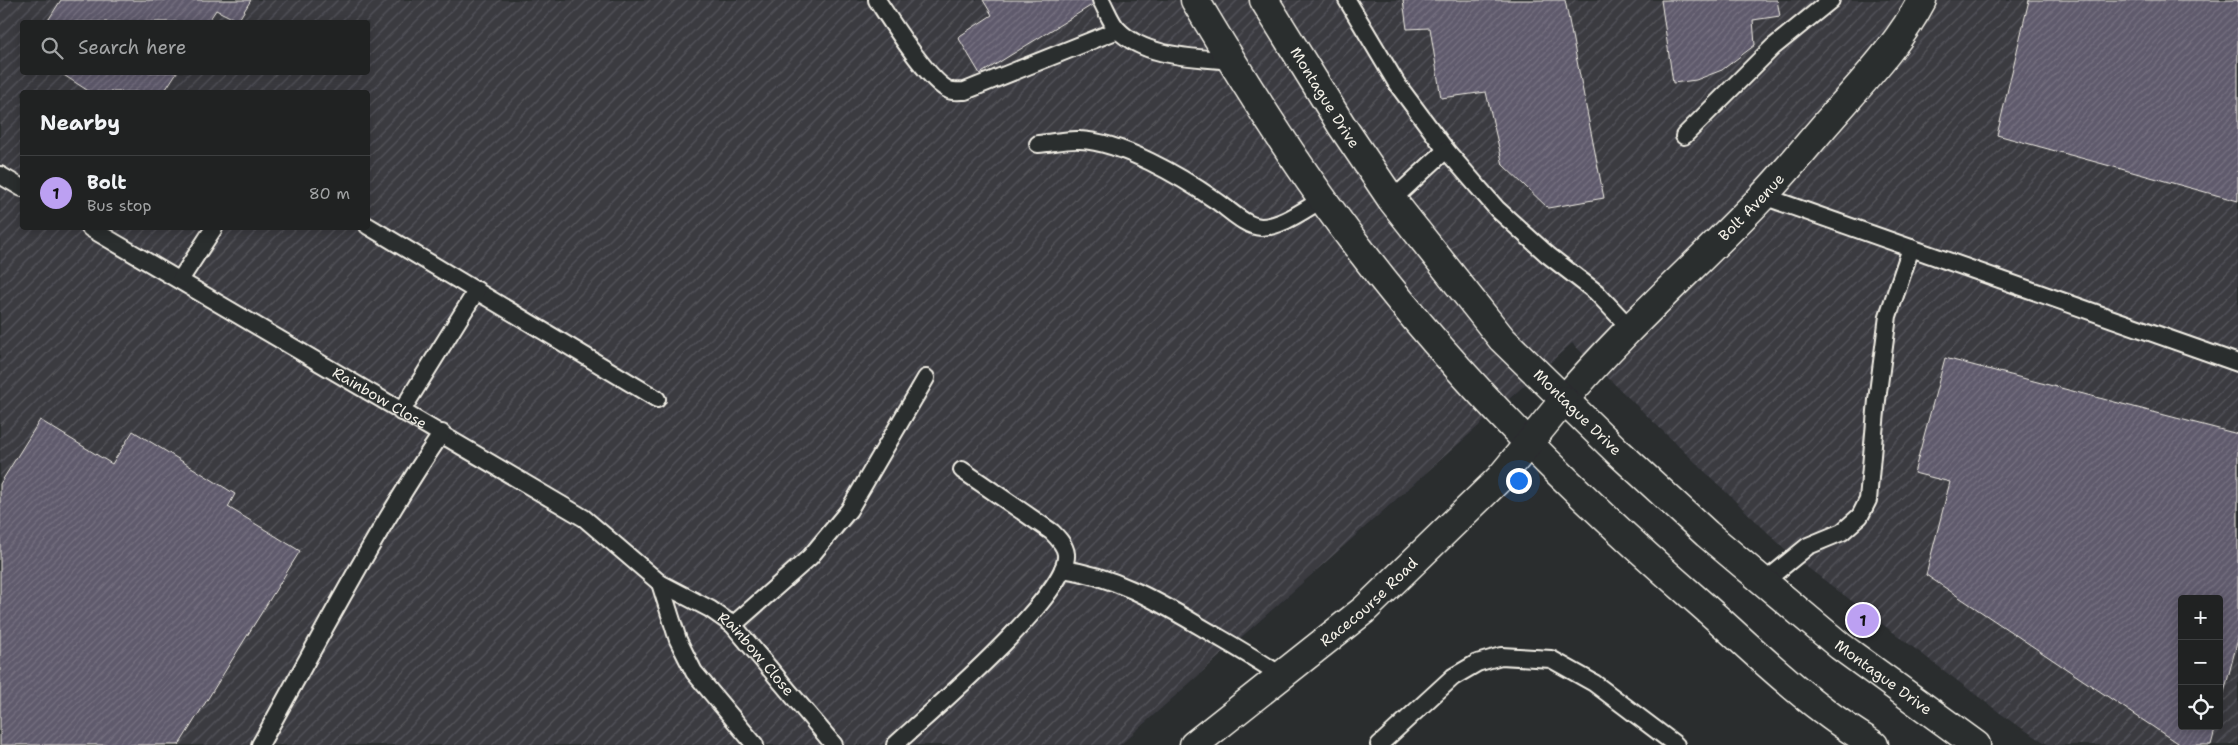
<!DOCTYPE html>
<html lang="en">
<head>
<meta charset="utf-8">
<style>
  :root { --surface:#202222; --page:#2d2f2f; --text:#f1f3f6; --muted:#a2a4a5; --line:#3d3f40; --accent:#bca0f2 }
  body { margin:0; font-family:"Shantell Sans",sans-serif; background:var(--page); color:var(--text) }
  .controls { position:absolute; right:15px; bottom:15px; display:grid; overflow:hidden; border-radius:5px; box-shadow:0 2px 12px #0003 }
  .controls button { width:45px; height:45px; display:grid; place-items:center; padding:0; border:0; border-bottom:1px solid var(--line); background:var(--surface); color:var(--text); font:25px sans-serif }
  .you { position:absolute; left:1518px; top:480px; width:18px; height:18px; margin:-12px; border:4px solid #fff; border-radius:50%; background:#1a73e8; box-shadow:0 0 0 8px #1a73e833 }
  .badge { display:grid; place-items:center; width:32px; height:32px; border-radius:50%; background:var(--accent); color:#111; font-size:16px; font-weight:700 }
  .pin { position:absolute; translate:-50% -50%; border:2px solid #fff; box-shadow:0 1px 5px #0006 }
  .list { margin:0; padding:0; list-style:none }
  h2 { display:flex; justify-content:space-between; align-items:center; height:65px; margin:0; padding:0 20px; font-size:21px }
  h2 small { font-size:16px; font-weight:400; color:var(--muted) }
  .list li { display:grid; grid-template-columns:32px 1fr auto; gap:15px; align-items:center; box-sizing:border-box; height:75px; padding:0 20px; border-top:1px solid var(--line) }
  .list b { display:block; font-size:19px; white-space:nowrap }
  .list p { margin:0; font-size:16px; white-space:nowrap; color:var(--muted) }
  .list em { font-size:16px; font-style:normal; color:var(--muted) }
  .icon { flex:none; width:28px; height:28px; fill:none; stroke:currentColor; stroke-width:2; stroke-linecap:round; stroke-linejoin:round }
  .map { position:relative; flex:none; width:2238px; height:745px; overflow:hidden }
  .search { position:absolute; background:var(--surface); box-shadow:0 2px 12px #0003; left:20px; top:20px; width:350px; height:55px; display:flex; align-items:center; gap:12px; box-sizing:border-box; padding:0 18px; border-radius:5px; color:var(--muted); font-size:19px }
  .panel { position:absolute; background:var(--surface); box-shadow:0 2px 12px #0003; left:20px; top:90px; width:350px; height:140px; border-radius:5px }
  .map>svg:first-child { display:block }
  .industrial { fill:url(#industrial-furrows); fill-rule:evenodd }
  .building { fill:url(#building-hatch); stroke:#f4f1e8 }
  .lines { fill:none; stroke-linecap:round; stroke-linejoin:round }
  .service-casing { stroke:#f4f1e8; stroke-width:20 }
  .minor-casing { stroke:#f4f1e8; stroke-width:31 }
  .secondary-casing { stroke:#f4f1e8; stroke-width:31 }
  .service { stroke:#2a2d2e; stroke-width:16 }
  .minor { stroke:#2a2d2e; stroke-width:28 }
  .secondary { stroke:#2a2d2e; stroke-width:28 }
  .labels { text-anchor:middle; stroke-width:5; stroke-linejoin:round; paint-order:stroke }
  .street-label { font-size:15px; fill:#f4f1e8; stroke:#2a2d2e }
</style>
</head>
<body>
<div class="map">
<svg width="2238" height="745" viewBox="0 0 2238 745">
  <defs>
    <pattern id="industrial-furrows" width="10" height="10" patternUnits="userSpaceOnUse" patternTransform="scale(1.25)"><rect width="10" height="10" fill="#3a3a41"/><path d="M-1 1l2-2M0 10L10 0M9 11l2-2" fill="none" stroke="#57575c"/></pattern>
    <pattern id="building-hatch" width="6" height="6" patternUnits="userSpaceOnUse" patternTransform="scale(1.25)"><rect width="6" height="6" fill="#5f5a6c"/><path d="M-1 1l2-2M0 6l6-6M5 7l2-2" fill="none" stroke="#777281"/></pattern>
  </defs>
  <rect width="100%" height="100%" fill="#2a2d2e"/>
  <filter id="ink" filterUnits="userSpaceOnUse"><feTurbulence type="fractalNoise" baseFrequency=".02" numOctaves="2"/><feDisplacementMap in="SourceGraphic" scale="10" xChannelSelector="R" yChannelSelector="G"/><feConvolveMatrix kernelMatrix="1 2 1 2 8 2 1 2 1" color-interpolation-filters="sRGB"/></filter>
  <g filter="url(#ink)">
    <!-- industrial -->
    <path class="industrial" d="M0 0H2238V745H2049L2012 722 1791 555 1572 343 1120 745H0ZM22 22H368V72H22ZM22 92H368V228H22ZM2182 599H2219V726H2182Z"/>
    <!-- building -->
    <path class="building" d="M61 0H251L238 21 216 10 208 22H47Z
      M983 0H1096L1097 2 980 74 958 37 992 15Z
      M1403 0H1565L1604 198 1548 208 1503 165 1486 92 1441 98 1430 28 1407 29Z
      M1661 0H1777L1780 16 1753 20 1755 45 1722 70 1696 80 1673 83Z
      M2029 0H2238V201L1997 135Z
      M59 72H177L164 92H90Z
      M1945 358 2238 434V639L2219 712V599H2182V726H2216L2211 745H2180L1926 575 1950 482 1914 473Z
      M40 420 112 464 133 431 235 494 228 507 300 551 179 745H0V484Z"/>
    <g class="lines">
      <defs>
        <g id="service">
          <path d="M877 0C891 21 928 81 949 90 953 92 960 91 965 91L1118 30"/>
          <path d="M1101 0C1106 9 1111 23 1118 30 1146 58 1195 57 1231 61"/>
          <path d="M1347 0 1397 84 1446 150 1497 209 1548 255 1596 292 1630 328"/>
          <path d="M1684 136 1773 47 1831 0"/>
          <path d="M1038 144C1052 143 1067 139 1080 140 1122 142 1180 176 1215 200 1228 208 1244 226 1261 227 1282 227 1305 209 1323 199"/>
          <path d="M0 175 22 188"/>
          <path d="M1763 196 2238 363"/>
          <path d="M1392 200 1446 150"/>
          <path d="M368 226 657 399"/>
          <path id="s1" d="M90 228 584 518 660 583 710 609 733 625 834 745"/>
          <path d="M180 280 214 228"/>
          <path d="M401 412 477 290"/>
          <path d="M1063 569C1112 576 1154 599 1196 624 1225 641 1254 657 1282 676"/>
          <path d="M1764 582 1808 546 1842 532 1860 516 1868 500 1877 400 1888 316 1911 248"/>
          <path d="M660 583 678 640 694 672 755 745"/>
          <path d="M733 625 810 557 849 510 926 378"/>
          <path d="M260 745C319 640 374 532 442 433"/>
          <path d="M895 745C927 715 1070 594 1066 554 1065 545 1057 537 1052 532L962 470"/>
          <path d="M1379 745 1453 677 1477 663 1501 656 1551 659 1594 683 1676 745"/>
        </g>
        <g id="minor">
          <path id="s2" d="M1564 400C1625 328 1697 265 1762 197 1787 171 1809 143 1832 117 1864 80 1899 44 1922 0"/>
        </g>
        <g id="secondary">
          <path d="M1195 0C1246 86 1300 172 1361 251 1460 381 1577 496 1700 603 1741 639 1780 678 1823 710 1839 723 1857 734 1874 745"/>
          <path id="s3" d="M1264 0 1342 126 1392 200 1502 339 1618 452 1707 534 1840 646 1976 745"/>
          <path id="s4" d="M1194 745 1364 610 1500 478 1564 400"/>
        </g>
      </defs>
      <!-- service casing -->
      <use href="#service" class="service-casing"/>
      <!-- minor casing -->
      <use href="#minor" class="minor-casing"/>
      <!-- secondary casing -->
      <use href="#secondary" class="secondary-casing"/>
      <!-- service -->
      <use href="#service" class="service"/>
      <!-- minor -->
      <use href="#minor" class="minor"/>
      <!-- secondary -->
      <use href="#secondary" class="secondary"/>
    </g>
  </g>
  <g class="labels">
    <!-- street labels -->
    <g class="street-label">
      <text dy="5" stroke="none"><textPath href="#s3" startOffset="115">Montague Drive</textPath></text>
      <text dy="5" stroke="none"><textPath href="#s2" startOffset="269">Bolt Avenue</textPath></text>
      <text dy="5" stroke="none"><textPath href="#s1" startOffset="336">Rainbow Close</textPath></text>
      <text dy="5" stroke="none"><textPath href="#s3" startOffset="520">Montague Drive</textPath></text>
      <text dy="5" stroke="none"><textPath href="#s4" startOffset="226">Racecourse Road</textPath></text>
      <text dy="5" stroke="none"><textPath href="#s1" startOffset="794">Rainbow Close</textPath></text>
      <text dy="5" stroke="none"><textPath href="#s3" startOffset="925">Montague Drive</textPath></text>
    </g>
  </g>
</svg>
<div class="controls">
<button>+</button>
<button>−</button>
<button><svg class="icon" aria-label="locate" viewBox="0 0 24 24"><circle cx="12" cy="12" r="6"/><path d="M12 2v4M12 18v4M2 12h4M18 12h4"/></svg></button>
</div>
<div class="you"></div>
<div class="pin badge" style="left:1863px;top:620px">1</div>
<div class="search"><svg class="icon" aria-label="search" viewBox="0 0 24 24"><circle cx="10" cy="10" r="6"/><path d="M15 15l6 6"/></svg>Search here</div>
<section class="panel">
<h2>Nearby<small></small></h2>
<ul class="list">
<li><span class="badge">1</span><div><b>Bolt</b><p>Bus stop</p></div><em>80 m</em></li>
</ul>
</section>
</div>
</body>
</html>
